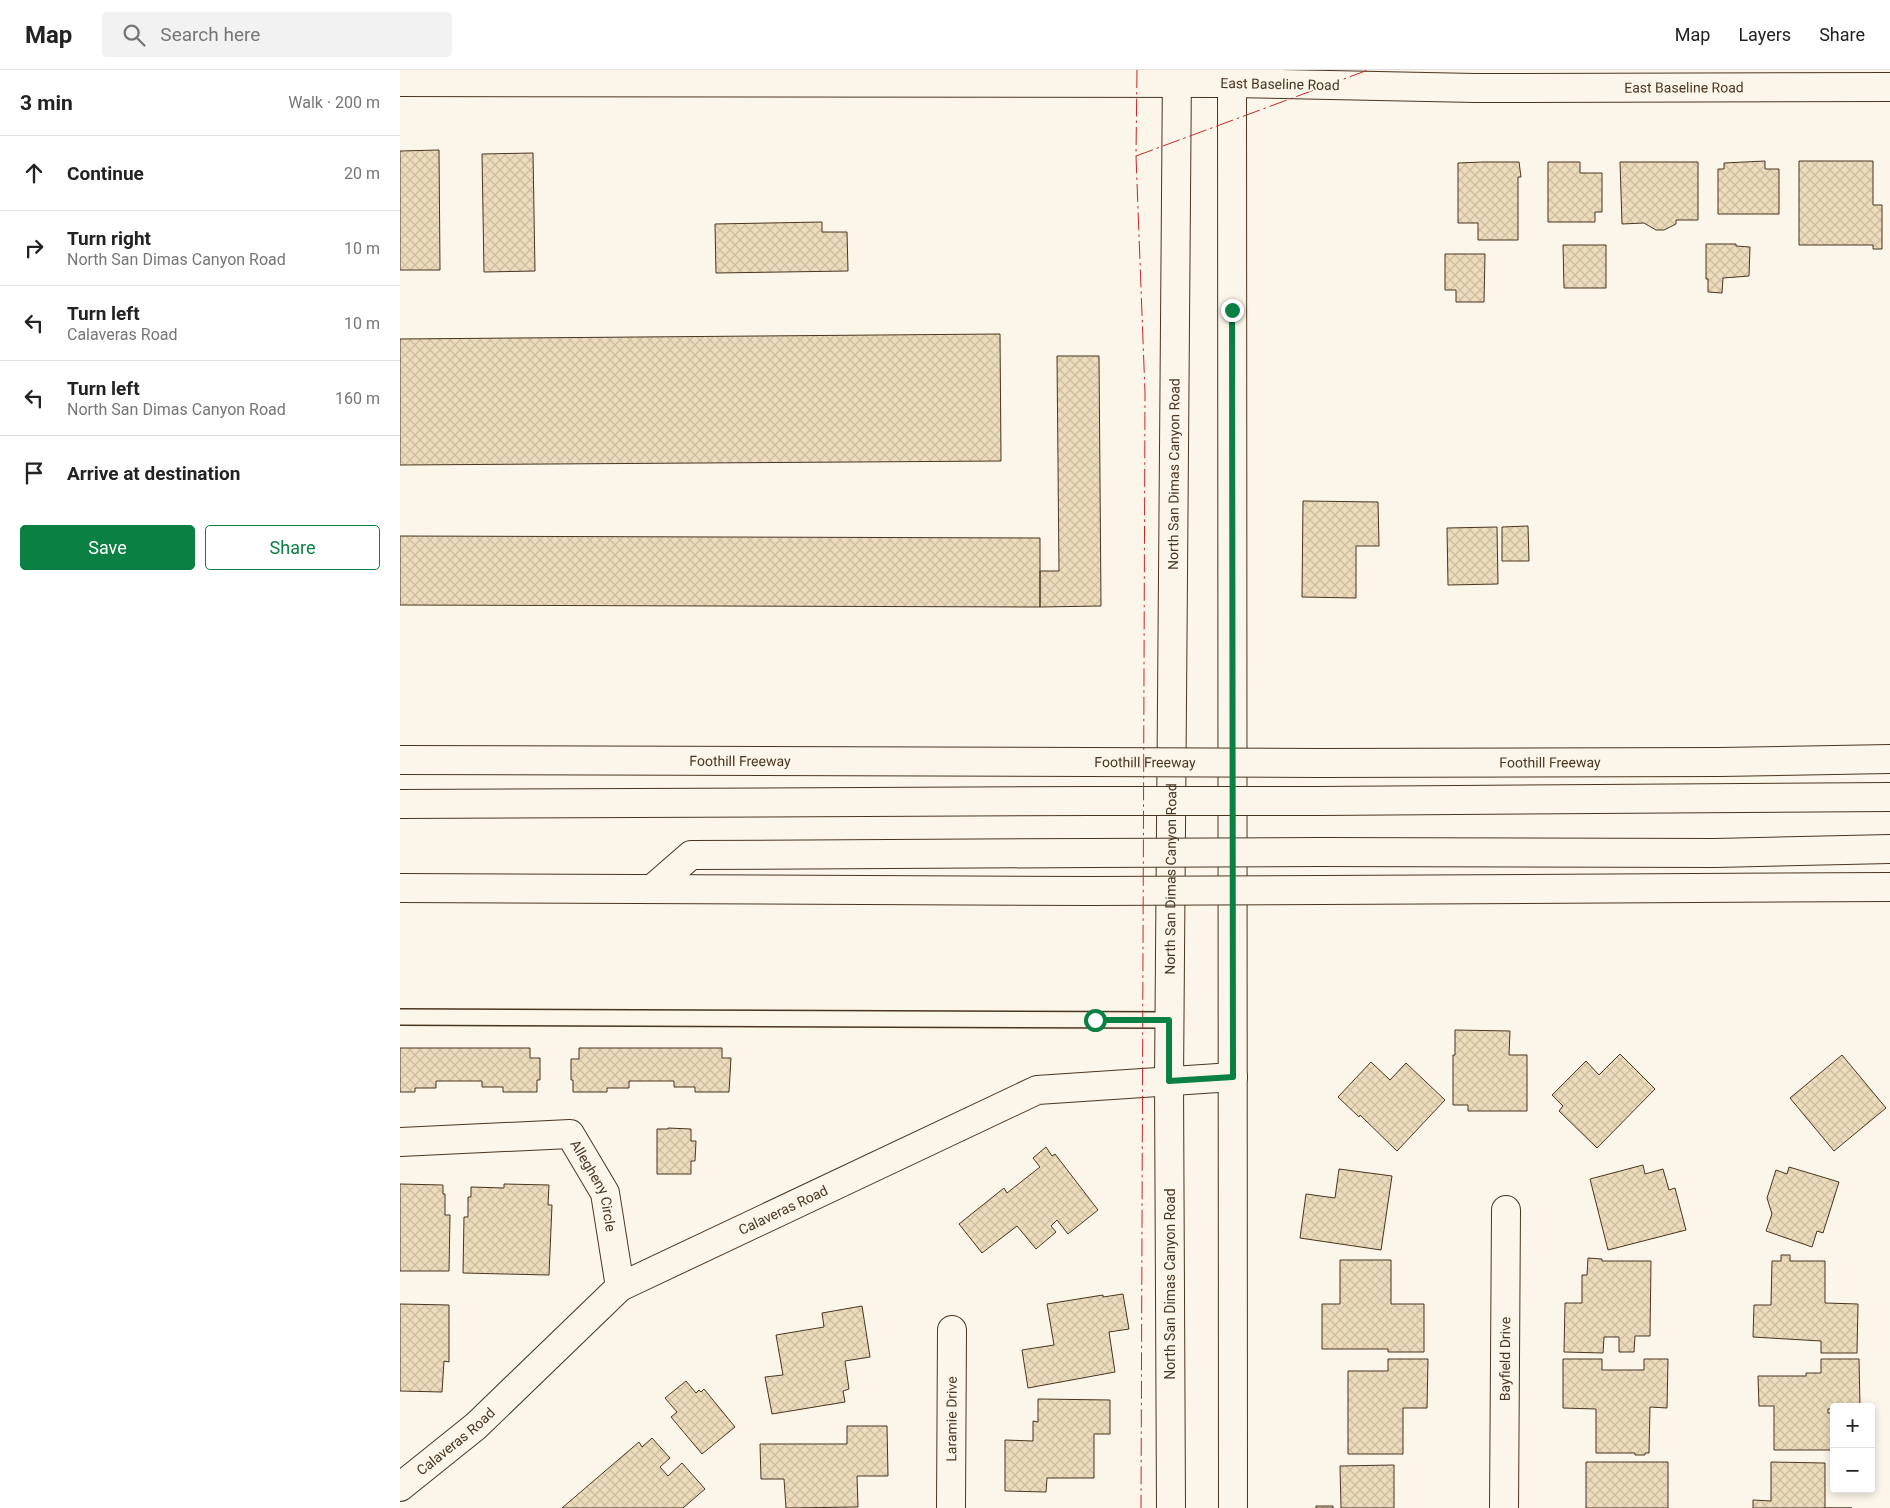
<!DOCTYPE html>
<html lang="en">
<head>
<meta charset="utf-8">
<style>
  :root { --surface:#fff; --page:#f2f2f2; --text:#222; --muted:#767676; --line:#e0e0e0; --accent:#0b8043 }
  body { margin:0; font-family:Roboto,sans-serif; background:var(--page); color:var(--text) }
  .controls { position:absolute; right:15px; bottom:15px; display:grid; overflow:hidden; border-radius:5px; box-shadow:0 2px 8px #0003 }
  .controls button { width:45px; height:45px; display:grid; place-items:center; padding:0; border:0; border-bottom:1px solid var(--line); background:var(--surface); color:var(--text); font:25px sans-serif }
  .stop { position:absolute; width:15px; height:15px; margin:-11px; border:4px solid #0b8043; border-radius:50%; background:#fff }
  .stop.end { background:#0b8043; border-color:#fff; box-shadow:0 1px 5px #0008 }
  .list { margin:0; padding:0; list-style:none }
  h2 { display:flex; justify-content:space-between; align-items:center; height:65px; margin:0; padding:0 20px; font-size:21px }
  h2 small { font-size:16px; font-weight:400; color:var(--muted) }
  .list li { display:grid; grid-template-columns:32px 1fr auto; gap:15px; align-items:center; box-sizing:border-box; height:75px; padding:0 20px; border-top:1px solid var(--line) }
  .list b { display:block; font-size:19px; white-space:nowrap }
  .list p { margin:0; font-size:16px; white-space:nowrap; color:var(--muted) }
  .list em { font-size:16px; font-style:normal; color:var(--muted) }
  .actions { display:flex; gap:10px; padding:15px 20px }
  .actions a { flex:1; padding:11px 0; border:1px solid var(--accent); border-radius:5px; text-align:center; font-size:18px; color:var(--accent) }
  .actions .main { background:var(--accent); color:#fff }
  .icon { flex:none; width:28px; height:28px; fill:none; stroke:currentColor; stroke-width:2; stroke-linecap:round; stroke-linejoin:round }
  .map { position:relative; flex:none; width:1490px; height:1438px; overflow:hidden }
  header { display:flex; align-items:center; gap:30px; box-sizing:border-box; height:70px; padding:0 25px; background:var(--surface); border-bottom:1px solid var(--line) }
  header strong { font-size:24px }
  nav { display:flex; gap:28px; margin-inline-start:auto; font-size:18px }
  .search { width:350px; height:45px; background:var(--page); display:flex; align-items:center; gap:12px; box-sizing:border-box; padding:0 18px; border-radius:5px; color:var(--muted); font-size:19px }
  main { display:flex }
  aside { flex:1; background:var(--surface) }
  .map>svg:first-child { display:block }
  .building { fill:url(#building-cross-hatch); stroke:#4a3520 }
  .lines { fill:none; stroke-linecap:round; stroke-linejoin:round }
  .service-casing { stroke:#4a3520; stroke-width:18 }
  .minor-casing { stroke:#4a3520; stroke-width:30 }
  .secondary-casing { stroke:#4a3520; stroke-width:30 }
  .motorway-casing { stroke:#4a3520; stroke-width:30 }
  .service { stroke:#fbf6e9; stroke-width:15 }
  .minor { stroke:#fbf6e9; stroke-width:28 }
  .secondary { stroke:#fbf6e9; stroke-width:28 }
  .motorway { stroke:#fbf6e9; stroke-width:28 }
  .motorway-bridge-casing { stroke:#4a3520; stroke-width:30; stroke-linecap:butt }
  .motorway-bridge { stroke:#fbf6e9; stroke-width:28 }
  .power { stroke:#c62828; stroke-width:1; stroke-dasharray:18 4 2.5 4; stroke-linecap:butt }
  .route { stroke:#0b8043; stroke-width:6 }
  .labels { text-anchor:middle; stroke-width:4; stroke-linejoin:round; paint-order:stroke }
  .street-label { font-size:14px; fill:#4a3520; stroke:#fbf6e9 }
</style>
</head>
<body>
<header>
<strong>Map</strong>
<div class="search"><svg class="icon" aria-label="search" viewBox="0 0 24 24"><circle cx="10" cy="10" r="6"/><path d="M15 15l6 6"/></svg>Search here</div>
<nav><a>Map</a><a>Layers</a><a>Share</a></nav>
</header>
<main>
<aside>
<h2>3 min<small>Walk · 200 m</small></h2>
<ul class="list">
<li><svg class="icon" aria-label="ahead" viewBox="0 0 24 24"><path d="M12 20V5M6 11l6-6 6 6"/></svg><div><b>Continue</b></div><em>20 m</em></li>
<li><svg class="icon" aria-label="right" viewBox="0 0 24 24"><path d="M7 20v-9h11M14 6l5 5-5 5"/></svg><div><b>Turn right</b><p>North San Dimas Canyon Road</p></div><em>10 m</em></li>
<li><svg class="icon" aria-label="left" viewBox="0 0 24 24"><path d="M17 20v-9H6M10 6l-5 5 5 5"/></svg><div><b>Turn left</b><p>Calaveras Road</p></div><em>10 m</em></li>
<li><svg class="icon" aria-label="left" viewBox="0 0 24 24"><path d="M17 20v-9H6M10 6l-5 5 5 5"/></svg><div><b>Turn left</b><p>North San Dimas Canyon Road</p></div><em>160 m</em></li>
<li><svg class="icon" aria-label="arrive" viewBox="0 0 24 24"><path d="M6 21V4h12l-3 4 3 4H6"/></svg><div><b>Arrive at destination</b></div></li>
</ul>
<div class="actions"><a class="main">Save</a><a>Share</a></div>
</aside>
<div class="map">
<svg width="1490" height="1438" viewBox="0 0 1490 1438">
  <defs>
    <pattern id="building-cross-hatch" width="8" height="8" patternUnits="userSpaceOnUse" patternTransform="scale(1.25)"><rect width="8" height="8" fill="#ecdcbc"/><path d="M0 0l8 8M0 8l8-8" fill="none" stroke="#ccbda1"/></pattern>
  </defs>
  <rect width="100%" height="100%" fill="#fbf6e9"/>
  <!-- building -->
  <path class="building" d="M39 80 40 200H0V81Z
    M133 83 135 201 84 202 82 84Z
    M1365 91V99H1379V144H1318V99H1324V93Z
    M1399 91H1473V135H1482V179H1473V175H1399Z
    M1083 92H1119L1121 107H1118V170H1078V153H1058V93Z
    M1148 92H1180V103H1202V142H1195V152H1148Z
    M1220 92H1298V150H1276V154L1264 160H1256L1244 153 1222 154Z
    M422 152V162H447L448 201 316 203 315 154Z
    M1306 174H1336V176L1350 177 1349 206 1323 208 1322 223 1308 222V209H1306Z
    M1163 175H1206V218H1164Z
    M1045 184H1085L1084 232H1056V220H1045Z
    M600 264 601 391 0 395V269Z
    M657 286H699L701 536 640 537V501H659Z
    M903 431 978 432 979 476H956V528L902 527Z
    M1128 456 1129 491H1102V457Z
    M1097 457 1098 514 1048 515 1047 458Z
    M0 466 640 468V537L0 535Z
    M1055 960 1110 961 1109 985H1127V1041H1068V1035H1053V985H1055Z
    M0 978H130V988H140V1010H137V1022H103V1017H82V1011H36V1018H15V1022H0Z
    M179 978H322V988H331L329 1022H295V1017H274V1011H229V1018H207V1022H173V1010H171V989H179Z
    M1220 984 1255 1019 1197 1078 1159 1041 1163 1036 1152 1025 1186 991 1199 1005Z
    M1442 985 1486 1038 1434 1081 1390 1028Z
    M971 992 990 1010 1006 993 1045 1030 997 1081 960 1045 959 1047 938 1027Z
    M268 1058 291 1059V1071H296L295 1091H291V1104H257V1059H268Z
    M646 1077 652 1086 655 1084 698 1140 668 1164 657 1150 651 1156 656 1162 636 1179 617 1156 582 1183 559 1154 604 1118 607 1123 640 1097 633 1088Z
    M1243 1095 1245 1104 1263 1099 1269 1120 1275 1118 1286 1160 1208 1180 1190 1109Z
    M1389 1097 1439 1112 1423 1163 1417 1161 1412 1177 1366 1161 1372 1144 1367 1128 1376 1100 1387 1104Z
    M939 1099 992 1106 981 1180 900 1168 906 1124 935 1128Z
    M0 1114 43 1115V1124H45V1145H50L49 1201H0Z
    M104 1114 149 1115 148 1135H152L149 1205 63 1203 64 1147H68V1127H71V1117L104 1118Z
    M1381 1185H1390V1191H1425V1233L1458 1234 1457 1283H1421V1271L1353 1267 1354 1235H1371L1372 1191H1381Z
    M1188 1188 1202 1189V1191H1251L1250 1266H1235L1234 1282H1219V1267H1204L1203 1283 1164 1282 1165 1233H1182V1205H1187Z
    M940 1190H991V1234H1024V1282H988V1279H922V1234H940Z
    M723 1224 729 1259 709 1262 715 1302 628 1318 622 1280 654 1275 647 1234 703 1225V1227Z
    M0 1234 49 1235V1292L44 1291 42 1322 0 1321Z
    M462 1236 470 1287 445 1291 449 1319 443 1321 445 1332 372 1344 365 1307 383 1305 376 1265 424 1257 422 1243Z
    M988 1289H1028L1027 1338H1003V1384H948V1301H988Z
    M1163 1289H1202V1300H1244V1289H1268L1267 1338 1250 1337 1249 1383H1245V1385H1235V1383H1196V1339L1163 1338Z
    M1421 1289H1459L1460 1337H1434V1339H1428V1343H1432V1380H1374V1336H1359L1358 1306H1406V1303H1421Z
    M286 1311 296 1323 299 1320 301 1322 304 1319 335 1357 302 1384 271 1347 277 1342 265 1328Z
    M638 1329 710 1330V1364H694V1408H647L646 1422 605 1421V1370L633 1371V1351L638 1352Z
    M447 1356H487L488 1406H457L458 1437 386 1438 384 1409H361L360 1374H447Z
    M252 1368 270 1388 260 1397 268 1406 282 1393 305 1419 283 1438H162L239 1372 242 1377Z
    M1186 1392H1268V1438H1186Z
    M1371 1392 1425 1393V1438H1452H1353V1430L1371 1431Z
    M994 1395V1438H941L940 1396Z
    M916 1436H933V1438H916Z"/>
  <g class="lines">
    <defs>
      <path id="service" d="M0 947 769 950"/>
      <g id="minor">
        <path id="s1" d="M832 13 1075 18 1490 17"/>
        <path id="s2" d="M0 1072 170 1064 205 1123 220 1217"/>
        <path id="s3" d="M0 1417 76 1356 220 1217 637 1020 833 1007"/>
        <path id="s4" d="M551 1438 552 1260"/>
        <path id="s5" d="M1104 1438 1106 1140"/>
      </g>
      <g id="secondary">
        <path d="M832 0 833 1438"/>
        <path d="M0 12 832 13"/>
        <path id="s6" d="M771 1438 769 1011 777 0"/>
      </g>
      <g id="motorway">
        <path id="s7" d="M0 690 689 692"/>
        <path id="s8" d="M920 693 1320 692 1490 689"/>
        <path d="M919 731 1490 727"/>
        <path d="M0 734 691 731"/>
        <path d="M919 782 1315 783 1490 779"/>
        <path d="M0 818 691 821"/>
        <path d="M252 819 291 785 691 783"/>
        <path d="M921 820 1490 817"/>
      </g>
    </defs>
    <!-- service casing -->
    <use href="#service" class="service-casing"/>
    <!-- minor casing -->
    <use href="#minor" class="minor-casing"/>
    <!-- secondary casing -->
    <use href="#secondary" class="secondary-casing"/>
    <!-- motorway casing -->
    <use href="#motorway" class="motorway-casing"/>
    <!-- service -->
    <use href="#service" class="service"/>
    <!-- minor -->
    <use href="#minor" class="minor"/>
    <!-- secondary -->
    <use href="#secondary" class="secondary"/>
    <!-- motorway -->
    <use href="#motorway" class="motorway"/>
    <defs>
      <g id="motorway-bridge">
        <path id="s9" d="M689 692 920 693"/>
        <path d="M691 731H919"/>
        <path d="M691 783 919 782"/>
        <path d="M691 821 921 820"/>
      </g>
    </defs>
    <!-- motorway-bridge casing -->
    <use href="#motorway-bridge" class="motorway-bridge-casing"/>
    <!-- motorway-bridge -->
    <use href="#motorway-bridge" class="motorway-bridge"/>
    <!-- power -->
    <path class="power" d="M737 0 736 86 745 323 741 1438
      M736 86 968 0"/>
  </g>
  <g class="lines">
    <!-- route -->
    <path class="route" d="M695 950H769V1011L833 1007 832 240"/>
  </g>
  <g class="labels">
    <!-- street labels -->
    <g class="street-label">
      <text transform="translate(880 14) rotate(1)" y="5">East Baseline Road</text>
      <text dy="5" stroke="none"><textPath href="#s1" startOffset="452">East Baseline Road</textPath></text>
      <text dy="5" stroke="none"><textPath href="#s6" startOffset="1034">North San Dimas Canyon Road</textPath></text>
      <text dy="5" stroke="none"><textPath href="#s7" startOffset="340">Foothill Freeway</textPath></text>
      <text dy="5" stroke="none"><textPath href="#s9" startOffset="56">Foothill Freeway</textPath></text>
      <text dy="5" stroke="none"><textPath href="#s8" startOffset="230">Foothill Freeway</textPath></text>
      <text dy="5" stroke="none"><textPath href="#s6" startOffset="629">North San Dimas Canyon Road</textPath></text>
      <text dy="5" stroke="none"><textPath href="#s2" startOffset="228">Allegheny Circle</textPath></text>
      <text dy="5" stroke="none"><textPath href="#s3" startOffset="478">Calaveras Road</textPath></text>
      <text transform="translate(770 1214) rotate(-90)" y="5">North San Dimas Canyon Road</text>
      <text dy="5" stroke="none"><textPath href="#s5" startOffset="149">Bayfield Drive</textPath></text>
      <text dy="5" stroke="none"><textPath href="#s4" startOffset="89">Laramie Drive</textPath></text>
      <text dy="5" stroke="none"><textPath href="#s3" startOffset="72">Calaveras Road</textPath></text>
    </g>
  </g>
</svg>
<div class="controls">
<button>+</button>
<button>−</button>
</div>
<div class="stop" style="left:695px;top:950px"></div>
<div class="stop end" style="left:832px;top:240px"></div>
</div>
</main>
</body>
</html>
